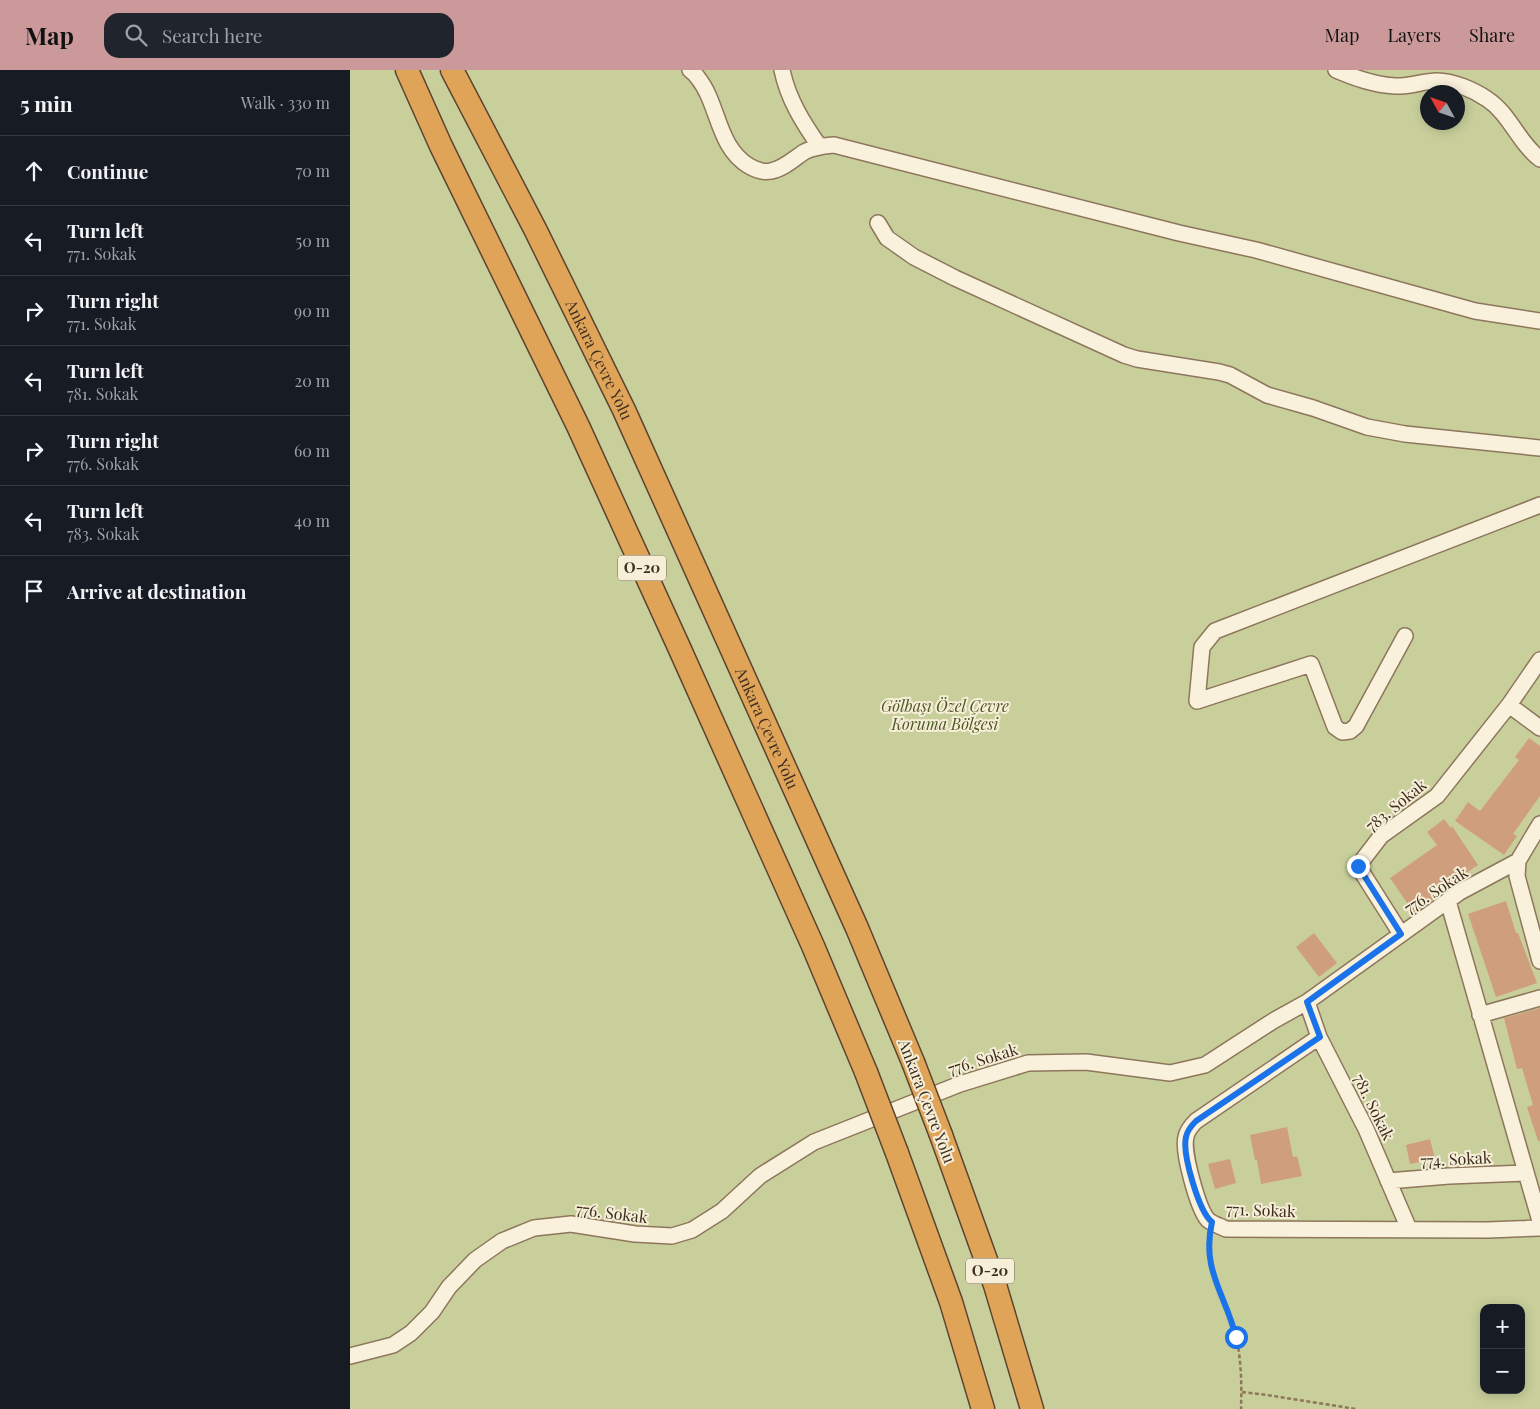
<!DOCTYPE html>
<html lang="en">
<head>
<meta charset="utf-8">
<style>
  :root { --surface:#171b24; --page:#20242c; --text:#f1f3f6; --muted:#9ea1a6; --line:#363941; --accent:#cc999b }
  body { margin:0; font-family:"Playfair Display",serif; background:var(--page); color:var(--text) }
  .controls { position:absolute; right:15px; bottom:15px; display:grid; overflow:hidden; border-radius:10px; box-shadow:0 2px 12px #0003 }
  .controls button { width:45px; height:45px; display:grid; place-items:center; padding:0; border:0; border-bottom:1px solid var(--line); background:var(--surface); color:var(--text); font:25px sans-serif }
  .compass { position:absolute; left:1070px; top:15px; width:45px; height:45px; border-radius:50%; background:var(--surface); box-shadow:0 2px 12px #0003; rotate:310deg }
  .stop { position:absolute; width:15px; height:15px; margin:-11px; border:4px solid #1a73e8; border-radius:50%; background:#fff }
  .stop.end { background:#1a73e8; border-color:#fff; box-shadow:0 1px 5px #0008 }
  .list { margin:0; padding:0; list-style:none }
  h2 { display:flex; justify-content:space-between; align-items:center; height:65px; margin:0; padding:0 20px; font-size:21px }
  h2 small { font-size:16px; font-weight:400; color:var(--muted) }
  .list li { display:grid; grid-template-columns:32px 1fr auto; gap:15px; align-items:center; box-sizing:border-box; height:70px; padding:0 20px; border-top:1px solid var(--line) }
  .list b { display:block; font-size:19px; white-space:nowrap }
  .list p { margin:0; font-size:16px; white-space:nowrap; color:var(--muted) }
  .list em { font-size:16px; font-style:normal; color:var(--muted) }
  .icon { flex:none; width:28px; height:28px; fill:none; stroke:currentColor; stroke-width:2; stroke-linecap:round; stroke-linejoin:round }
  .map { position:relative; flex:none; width:1190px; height:1339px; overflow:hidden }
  header { display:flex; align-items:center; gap:30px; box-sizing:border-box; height:70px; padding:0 25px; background:var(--accent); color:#111 }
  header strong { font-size:24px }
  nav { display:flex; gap:28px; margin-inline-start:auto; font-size:18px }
  .search { width:350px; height:45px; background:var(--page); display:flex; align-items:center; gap:12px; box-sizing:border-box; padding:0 18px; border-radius:15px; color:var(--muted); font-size:19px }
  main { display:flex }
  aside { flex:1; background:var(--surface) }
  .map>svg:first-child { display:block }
  .green { fill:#c9cf9b; fill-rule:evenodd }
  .building { fill:#cf9f7d }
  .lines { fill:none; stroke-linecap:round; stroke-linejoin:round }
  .minor-casing { stroke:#8d765c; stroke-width:18 }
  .highway-casing { stroke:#5b4430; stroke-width:25 }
  .path { stroke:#8d765c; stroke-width:2.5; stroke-dasharray:4 2.5; stroke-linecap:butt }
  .minor { stroke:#faf1dc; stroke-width:15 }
  .highway { stroke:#e0a458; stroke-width:22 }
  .highway-bridge-casing { stroke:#5b4430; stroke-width:25; stroke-linecap:butt }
  .highway-bridge { stroke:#e0a458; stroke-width:22 }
  .route { stroke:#1a73e8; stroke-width:6 }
  .labels { text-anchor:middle; stroke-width:4; stroke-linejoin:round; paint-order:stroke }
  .shield { fill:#f7eed8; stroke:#756857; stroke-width:1 }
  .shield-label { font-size:15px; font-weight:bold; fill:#3d2e20 }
  .street-label { font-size:16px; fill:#3d2e20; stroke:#f7eed8 }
  .park-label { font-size:16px; font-style:italic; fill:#4d5a26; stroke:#f7eed8 }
</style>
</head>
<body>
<header>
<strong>Map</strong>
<div class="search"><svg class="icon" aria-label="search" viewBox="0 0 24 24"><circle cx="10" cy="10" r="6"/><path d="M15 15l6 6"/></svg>Search here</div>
<nav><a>Map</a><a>Layers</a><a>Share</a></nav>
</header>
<main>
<aside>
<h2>5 min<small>Walk · 330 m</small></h2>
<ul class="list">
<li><svg class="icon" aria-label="ahead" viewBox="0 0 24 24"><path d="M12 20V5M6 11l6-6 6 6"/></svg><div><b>Continue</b></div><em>70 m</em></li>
<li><svg class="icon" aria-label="left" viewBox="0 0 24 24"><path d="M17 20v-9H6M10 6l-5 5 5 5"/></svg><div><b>Turn left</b><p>771. Sokak</p></div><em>50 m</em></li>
<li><svg class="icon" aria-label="right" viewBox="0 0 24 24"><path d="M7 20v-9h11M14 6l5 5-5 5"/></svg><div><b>Turn right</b><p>771. Sokak</p></div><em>90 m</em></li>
<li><svg class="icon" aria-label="left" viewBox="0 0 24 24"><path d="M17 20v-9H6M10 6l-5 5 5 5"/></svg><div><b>Turn left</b><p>781. Sokak</p></div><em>20 m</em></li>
<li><svg class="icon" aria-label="right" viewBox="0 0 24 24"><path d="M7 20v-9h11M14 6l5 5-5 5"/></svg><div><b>Turn right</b><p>776. Sokak</p></div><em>60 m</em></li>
<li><svg class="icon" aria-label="left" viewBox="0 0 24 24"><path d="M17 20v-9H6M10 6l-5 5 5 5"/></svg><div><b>Turn left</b><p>783. Sokak</p></div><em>40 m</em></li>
<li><svg class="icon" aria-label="arrive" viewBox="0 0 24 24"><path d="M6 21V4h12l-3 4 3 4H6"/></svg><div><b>Arrive at destination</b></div></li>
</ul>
</aside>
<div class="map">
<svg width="1190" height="1339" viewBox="0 0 1190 1339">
  <rect width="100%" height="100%" fill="#f0e4c8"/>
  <!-- green -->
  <path class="green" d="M0 0H1190V1339H0ZM1078 22H1108V52H1078ZM1134 1238H1171V1320H1134Z"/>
  <!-- building -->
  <path class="building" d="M1179 668 1190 676V726L1163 764 1167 766 1154 785 1105 751 1118 732 1130 741 1169 690 1165 687Z
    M1094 749 1101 758 1102 756 1128 795 1104 811 1105 814 1064 843 1040 808 1087 775 1077 762Z
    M1156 831 1166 863H1168L1187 913 1146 927 1118 844Z
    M964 863 987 893 969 907 946 877Z
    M1190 938V1071H1188L1177 1037 1183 1035 1172 998 1167 999 1154 948Z
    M937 1057 943 1087 947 1086 952 1106 911 1114 907 1090H905L900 1065Z
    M1080 1069 1085 1089 1060 1094 1056 1075Z
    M880 1089 886 1113 865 1119 858 1094Z"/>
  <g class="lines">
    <defs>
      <path id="minor" d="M340 0C343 2 346 5 348 8 369 34 367 77 399 96 406 100 413 103 421 101 433 99 444 89 454 82 463 77 474 76 484 75L829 163 906 180 1125 241 1190 251
        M432 0C438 29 453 53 470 77
        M986 0C1005 8 1024 15 1045 16 1059 17 1073 11 1087 11 1103 11 1124 20 1137 29 1160 44 1168 72 1190 89
        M528 153 537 168 564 187 605 208 774 285 787 289 869 302 880 305 917 325 963 338 1017 357 1055 364 1190 378
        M1055 566 1006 656 1000 661 992 662 985 657 961 594 847 631 852 577 865 561 1190 435
        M1159 635 1190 658
        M1168 791 1167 806 1190 891
        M1098 831 1190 1151
        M1051 864 1008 796 1031 766 1087 726 1159 635 1190 590
        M957 932 969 967 1016 1059 1059 1159
        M1130 945 1190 928
        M969 967 846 1051C842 1055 837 1061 836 1067 832 1081 848 1139 858 1150 863 1154 870 1156 876 1159L1138 1160 1190 1158
        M1038 1111 1099 1106 1176 1103
        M0 1286 43 1275 61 1263 82 1242 99 1217 125 1190 152 1171 184 1158 221 1154 285 1164 322 1166 342 1160 372 1141 410 1106 464 1072 610 1014 678 993 736 992 820 1003 855 995 923 951 957 932 1110 822 1168 791 1190 754"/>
      <g id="highway">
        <path d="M57 0 91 76 228 356 328 575 463 876 516 1002"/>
        <path id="s1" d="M102 0 185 159 274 340 507 858 563 992"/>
        <path d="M591 1065 645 1215 682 1339"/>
        <path d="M547 1083 601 1232 633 1339"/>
      </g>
    </defs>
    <!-- minor casing -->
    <use href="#minor" class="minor-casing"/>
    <!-- highway casing -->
    <use href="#highway" class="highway-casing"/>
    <!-- path -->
    <path class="path" d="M859 1166C853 1198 874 1226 883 1254 891 1281 892 1311 891 1339
      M892 1322 917 1325 1006 1339"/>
    <!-- minor -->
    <use href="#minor" class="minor"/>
    <!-- highway -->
    <use href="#highway" class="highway"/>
    <defs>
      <path id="highway-bridge" d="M563 992 591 1065
        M516 1002 547 1083"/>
    </defs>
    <!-- highway-bridge casing -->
    <use href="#highway-bridge" class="highway-bridge-casing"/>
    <!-- highway-bridge -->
    <use href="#highway-bridge" class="highway-bridge"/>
  </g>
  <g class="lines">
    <!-- route -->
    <path class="route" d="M886 1267C875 1223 851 1200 862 1152 849 1142 832 1084 836 1067 837 1061 842 1055 846 1051L970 967 957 932 1051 864 1008 796"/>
  </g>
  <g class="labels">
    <!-- shield labels -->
    <g class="shield">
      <rect x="268" y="485.5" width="48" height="25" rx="4"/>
      <rect x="616" y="1188.5" width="48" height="25" rx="4"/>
    </g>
    <g class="shield-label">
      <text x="292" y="503">O-20</text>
      <text x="640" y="1206">O-20</text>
    </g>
    <!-- street labels -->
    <g class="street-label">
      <text dy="6" stroke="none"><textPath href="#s1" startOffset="325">Ankara Çevre Yolu</textPath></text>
      <text dy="6" stroke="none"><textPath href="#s1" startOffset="730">Ankara Çevre Yolu</textPath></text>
      <text transform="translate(1046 735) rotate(-39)" y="6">783. Sokak</text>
      <text transform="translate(1086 820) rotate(-33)" y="6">776. Sokak</text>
      <text transform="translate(633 989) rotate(-17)" y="6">776. Sokak</text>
      <text transform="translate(577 1031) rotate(69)" y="6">Ankara Çevre Yolu</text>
      <text transform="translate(1024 1037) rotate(64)" y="6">781. Sokak</text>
      <text transform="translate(1106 1089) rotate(-3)" y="6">774. Sokak</text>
      <text transform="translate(911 1140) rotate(2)" y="6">771. Sokak</text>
      <text transform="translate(262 1143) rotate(7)" y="6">776. Sokak</text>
    </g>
    <!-- park labels -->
    <g class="park-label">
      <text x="595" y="642">Gölbaşı Özel Çevre<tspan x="595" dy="18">Koruma Bölgesi</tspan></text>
    </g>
  </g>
</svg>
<div class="controls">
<button>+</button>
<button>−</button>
</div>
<svg class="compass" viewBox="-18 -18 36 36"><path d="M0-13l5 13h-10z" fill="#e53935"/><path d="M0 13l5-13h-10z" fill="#9ea1a6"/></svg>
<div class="stop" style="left:886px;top:1267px"></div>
<div class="stop end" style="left:1008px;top:796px"></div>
</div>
</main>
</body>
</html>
